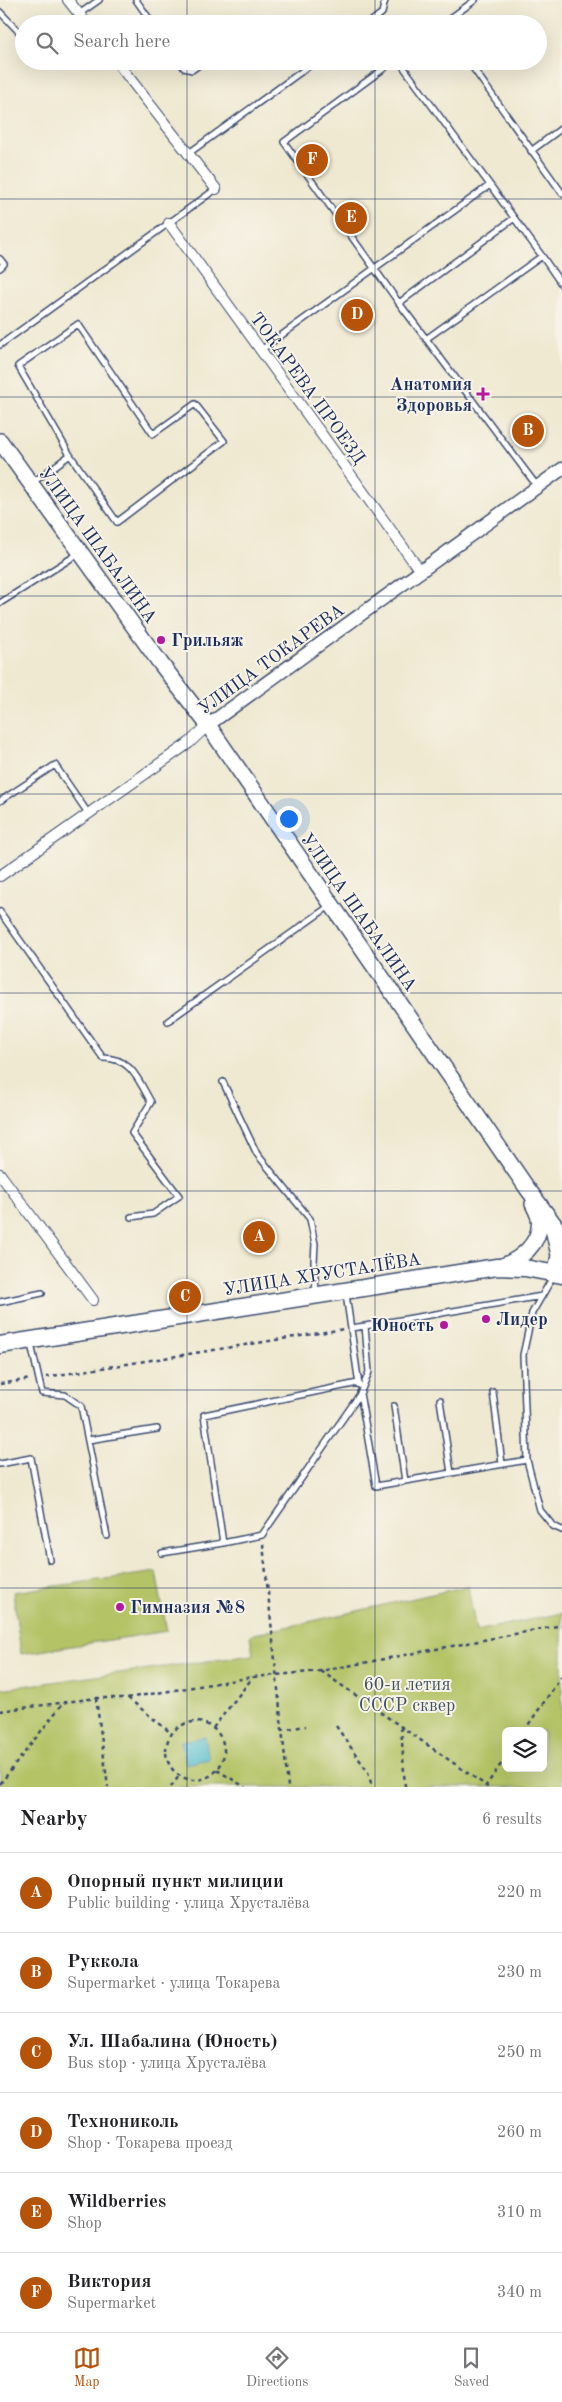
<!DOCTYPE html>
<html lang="en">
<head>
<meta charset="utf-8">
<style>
  :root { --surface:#fff; --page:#f2f2f2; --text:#202124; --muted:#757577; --line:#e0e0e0; --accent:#b45309 }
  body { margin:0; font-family:"Old Standard TT",serif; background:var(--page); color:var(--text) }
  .controls { position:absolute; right:15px; bottom:15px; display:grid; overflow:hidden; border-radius:8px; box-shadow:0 5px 20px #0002 }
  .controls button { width:45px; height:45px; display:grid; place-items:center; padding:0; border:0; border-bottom:1px solid var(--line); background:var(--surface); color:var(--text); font:25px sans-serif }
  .you { position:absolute; left:288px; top:818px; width:18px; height:18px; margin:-12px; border:4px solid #fff; border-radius:50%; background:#1a73e8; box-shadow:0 0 0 8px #1a73e833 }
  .badge { display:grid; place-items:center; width:32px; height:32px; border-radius:50%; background:var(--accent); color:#fff; font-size:16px; font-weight:700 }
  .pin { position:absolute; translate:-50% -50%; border:2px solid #fff; box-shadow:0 1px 5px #0006 }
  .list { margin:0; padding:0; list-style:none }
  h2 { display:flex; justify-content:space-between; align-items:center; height:65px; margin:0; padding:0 20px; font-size:21px }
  h2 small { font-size:16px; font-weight:400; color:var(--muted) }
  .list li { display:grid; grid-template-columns:32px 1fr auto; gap:15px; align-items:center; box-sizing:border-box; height:80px; padding:0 20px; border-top:1px solid var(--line) }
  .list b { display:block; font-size:19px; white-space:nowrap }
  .list p { margin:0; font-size:16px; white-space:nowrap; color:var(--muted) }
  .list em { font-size:16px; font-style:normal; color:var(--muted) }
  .icon { flex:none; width:28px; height:28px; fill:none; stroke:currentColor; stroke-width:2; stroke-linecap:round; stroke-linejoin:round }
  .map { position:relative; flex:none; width:562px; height:1787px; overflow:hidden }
  .search { position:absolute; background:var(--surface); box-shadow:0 5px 20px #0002; left:15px; right:15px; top:15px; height:55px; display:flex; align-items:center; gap:12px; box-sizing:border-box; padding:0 18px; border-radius:28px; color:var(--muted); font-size:19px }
  .sheet { height:545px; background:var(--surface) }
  nav { display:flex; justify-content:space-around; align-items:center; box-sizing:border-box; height:70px; border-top:1px solid var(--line); background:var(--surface); font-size:14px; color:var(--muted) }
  nav a { display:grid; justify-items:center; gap:2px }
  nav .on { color:var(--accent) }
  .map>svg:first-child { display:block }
  .green { fill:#b3c365; stroke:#677962; fill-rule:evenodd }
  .water { fill:#53bece; stroke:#377696 }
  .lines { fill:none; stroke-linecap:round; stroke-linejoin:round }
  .service-casing { stroke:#3b4b6f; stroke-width:8 }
  .minor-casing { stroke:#3b4b6f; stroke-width:12 }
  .tertiary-casing { stroke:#3b4b6f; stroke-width:15 }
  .secondary-casing { stroke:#3b4b6f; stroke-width:18 }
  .primary-casing { stroke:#3b4b6f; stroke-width:19 }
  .path { stroke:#3b4b6f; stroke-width:2.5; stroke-dasharray:4 4; stroke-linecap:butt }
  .service { stroke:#fff; stroke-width:5 }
  .minor { stroke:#fff; stroke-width:10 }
  .tertiary { stroke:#fff; stroke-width:12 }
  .secondary { stroke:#fff; stroke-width:15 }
  .primary { stroke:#fff; stroke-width:16 }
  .grid { fill:none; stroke:#1b2f5e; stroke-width:1; stroke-opacity:0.55 }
  .poi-dot { fill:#b5179e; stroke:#f7f3e8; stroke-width:2 }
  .labels { text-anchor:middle; stroke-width:4; stroke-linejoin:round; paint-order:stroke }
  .poi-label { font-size:18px; font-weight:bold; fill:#1b2f5e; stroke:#f7f3e8; text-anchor:start }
  .street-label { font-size:18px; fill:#1b2f5e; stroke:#f7f3e8 }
  .park-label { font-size:18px; fill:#415460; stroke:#f7f3e8 }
</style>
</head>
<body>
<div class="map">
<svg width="562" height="1787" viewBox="0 0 562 1787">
  <rect width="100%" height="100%" fill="#f7f3e8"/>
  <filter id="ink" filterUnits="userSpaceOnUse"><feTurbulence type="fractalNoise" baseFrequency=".02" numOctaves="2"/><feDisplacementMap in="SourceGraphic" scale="10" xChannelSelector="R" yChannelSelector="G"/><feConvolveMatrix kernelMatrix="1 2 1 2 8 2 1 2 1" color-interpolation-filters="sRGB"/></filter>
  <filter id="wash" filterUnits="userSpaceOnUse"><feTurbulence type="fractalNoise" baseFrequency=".0096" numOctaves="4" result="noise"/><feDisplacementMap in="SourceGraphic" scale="20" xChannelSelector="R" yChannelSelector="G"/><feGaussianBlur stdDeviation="1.12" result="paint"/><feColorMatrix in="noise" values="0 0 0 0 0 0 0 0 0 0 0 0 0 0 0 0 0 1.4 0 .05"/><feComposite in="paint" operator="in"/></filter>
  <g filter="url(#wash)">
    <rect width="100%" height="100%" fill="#efe9d1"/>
    <!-- green -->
    <path class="green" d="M156 1572 167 1631 21 1654 13 1592Z
      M468 1586 476 1631 562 1613V1787H0V1689L253 1655 250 1635ZM506 1731H543V1768H506Z"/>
    <!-- water -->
    <path class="water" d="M205 1737 209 1759 186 1764 181 1741Z"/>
  </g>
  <g filter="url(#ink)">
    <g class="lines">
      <defs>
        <path id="service" d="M136 0 153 24
          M0 12 21 34
          M79 14 99 0
          M368 24 382 13 385 0
          M446 24 448 20 475 0
          M179 61 184 68 192 70 205 61
          M394 61 284 142 399 303
          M399 61 542 256 426 339
          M468 61 562 193
          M531 151 562 128
          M189 153 316 61
          M513 219 399 303 537 486
          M542 256 562 285
          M0 259 4 264 0 268
          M0 345 216 189
          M261 350 490 185
          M32 483 70 455 117 522 224 441 195 404 153 434 78 324 18 366 70 455
          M0 603 78 554
          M0 801 55 765 88 813
          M0 912 103 1058C132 1058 138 1080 151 1102L132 1133 179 1196 153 1214 131 1217
          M168 1021 331 905
          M223 1082 257 1154 310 1219 315 1244 314 1262 316 1292
          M554 1275 532 1313 523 1355 527 1460 540 1510 553 1526 562 1530
          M346 1294 359 1385
          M0 1302 42 1293
          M351 1328 365 1326
          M31 1344 42 1393 65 1395 81 1406 107 1536
          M358 1383 204 1415 223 1543 262 1535 360 1394 369 1372 365 1326 542 1296
          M493 1392 502 1464
          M360 1393 376 1486 527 1460
          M440 1400 451 1473
          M394 1406 405 1481
          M88 1440 157 1429
          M0 1464 31 1458 50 1560
          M162 1553 223 1543"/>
        <path id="minor" d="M68 0 87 24
          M116 61 216 189
          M169 223 421 572
          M0 876 189 743 208 725
          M0 1174 93 1300"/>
        <path id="tertiary" d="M208 725 562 469"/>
        <path id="secondary" d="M0 441 161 664 208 725 527 1188 562 1235
          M552 1225 559 1255 556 1272
          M499 1267C519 1261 543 1243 539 1218 538 1214 535 1208 533 1204"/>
        <path id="primary" d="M0 1345 497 1267 525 1268 562 1275"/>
      </defs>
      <!-- service casing -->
      <use href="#service" class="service-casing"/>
      <!-- minor casing -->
      <use href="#minor" class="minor-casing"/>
      <!-- tertiary casing -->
      <use href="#tertiary" class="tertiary-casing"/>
      <!-- secondary casing -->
      <use href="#secondary" class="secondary-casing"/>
      <!-- primary casing -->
      <use href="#primary" class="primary-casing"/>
      <!-- path -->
      <path class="path" d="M46 1377 344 1329
        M0 1384 31 1379
        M263 1544 288 1787
        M321 1671 488 1787
        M96 1698 108 1787
        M128 1698 171 1733
        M0 1711 96 1698H127L253 1677 321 1671 562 1625
        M166 1751a29 29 0 1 1 58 0a29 29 0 1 1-58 0Z
        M336 1726 368 1772 372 1787
        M401 1727 405 1787
        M213 1728 253 1677
        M281 1730 306 1726
        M524 1731 562 1676
        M217 1770 245 1787
        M0 1784 63 1703
        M171 1787 179 1776
        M485 1787 506 1757"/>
      <!-- service -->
      <use href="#service" class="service"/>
      <!-- minor -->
      <use href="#minor" class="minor"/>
      <!-- tertiary -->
      <use href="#tertiary" class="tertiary"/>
      <!-- secondary -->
      <use href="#secondary" class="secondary"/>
      <!-- primary -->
      <use href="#primary" class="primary"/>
    </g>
  </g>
  <!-- grid -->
  <path class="grid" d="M187 0V24M375 0V24M187 61V1787M375 61V1787M0 199H562M0 397H562M0 596H562M0 794H562M0 993H562M0 1191H562M0 1390H562M0 1588H562"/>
  <!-- markers -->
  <g class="poi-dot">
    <path d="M480.5 386.5h5v5h5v5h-5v5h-5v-5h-5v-5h5z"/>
    <circle cx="161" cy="640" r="5"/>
    <circle cx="486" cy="1319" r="5"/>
    <circle cx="444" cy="1325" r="5"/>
    <circle cx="120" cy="1607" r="5"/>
  </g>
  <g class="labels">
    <!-- poi labels -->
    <g class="poi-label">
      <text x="472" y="390" text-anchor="end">Анатомия<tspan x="472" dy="21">Здоровья</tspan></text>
      <text x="171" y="646">Грильяж</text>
      <text x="496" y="1325">Лидер</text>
      <text x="434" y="1331" text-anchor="end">Юность</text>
      <text x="130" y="1613">Гимназия №8</text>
    </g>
    <!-- street labels -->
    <g class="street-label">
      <text transform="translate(308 388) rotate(54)" y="6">ТОКАРЕВА ПРОЕЗД</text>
      <text transform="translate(98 545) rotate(54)" y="6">УЛИЦА ШАБАЛИНА</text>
      <text transform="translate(271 659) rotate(-36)" y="6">УЛИЦА ТОКАРЕВА</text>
      <text transform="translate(359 912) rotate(55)" y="6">УЛИЦА ШАБАЛИНА</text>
      <text transform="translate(322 1274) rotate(-9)" y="6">УЛИЦА ХРУСТАЛЁВА</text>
    </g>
    <!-- park labels -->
    <g class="park-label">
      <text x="407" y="1690">60-и летия<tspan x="407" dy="21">СССР сквер</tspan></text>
    </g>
  </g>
</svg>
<div class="controls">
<button><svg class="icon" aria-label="layers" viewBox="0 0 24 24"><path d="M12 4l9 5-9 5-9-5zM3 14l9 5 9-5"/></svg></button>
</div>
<div class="you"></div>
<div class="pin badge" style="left:259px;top:1237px">A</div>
<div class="pin badge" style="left:528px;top:431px">B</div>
<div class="pin badge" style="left:185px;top:1297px">C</div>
<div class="pin badge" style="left:357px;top:315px">D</div>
<div class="pin badge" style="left:351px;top:218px">E</div>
<div class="pin badge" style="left:312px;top:160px">F</div>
<div class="search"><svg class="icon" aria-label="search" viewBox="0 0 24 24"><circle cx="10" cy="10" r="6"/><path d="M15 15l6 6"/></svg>Search here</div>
</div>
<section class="sheet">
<h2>Nearby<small>6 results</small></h2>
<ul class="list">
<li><span class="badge">A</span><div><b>Опорный пункт милиции</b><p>Public building · улица Хрусталёва</p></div><em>220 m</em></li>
<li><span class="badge">B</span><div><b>Руккола</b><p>Supermarket · улица Токарева</p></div><em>230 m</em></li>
<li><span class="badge">C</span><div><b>Ул. Шабалина (Юность)</b><p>Bus stop · улица Хрусталёва</p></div><em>250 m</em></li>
<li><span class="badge">D</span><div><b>Технониколь</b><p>Shop · Токарева проезд</p></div><em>260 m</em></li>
<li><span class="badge">E</span><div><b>Wildberries</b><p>Shop</p></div><em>310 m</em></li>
<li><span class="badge">F</span><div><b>Виктория</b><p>Supermarket</p></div><em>340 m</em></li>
</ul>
</section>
<nav>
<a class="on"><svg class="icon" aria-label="map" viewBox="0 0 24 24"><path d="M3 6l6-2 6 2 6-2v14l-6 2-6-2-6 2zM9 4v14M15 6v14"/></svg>Map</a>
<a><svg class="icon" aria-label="directions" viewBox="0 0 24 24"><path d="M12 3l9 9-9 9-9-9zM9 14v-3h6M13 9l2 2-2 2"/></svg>Directions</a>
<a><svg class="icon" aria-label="saved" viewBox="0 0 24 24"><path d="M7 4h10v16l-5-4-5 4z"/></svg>Saved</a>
</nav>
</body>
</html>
